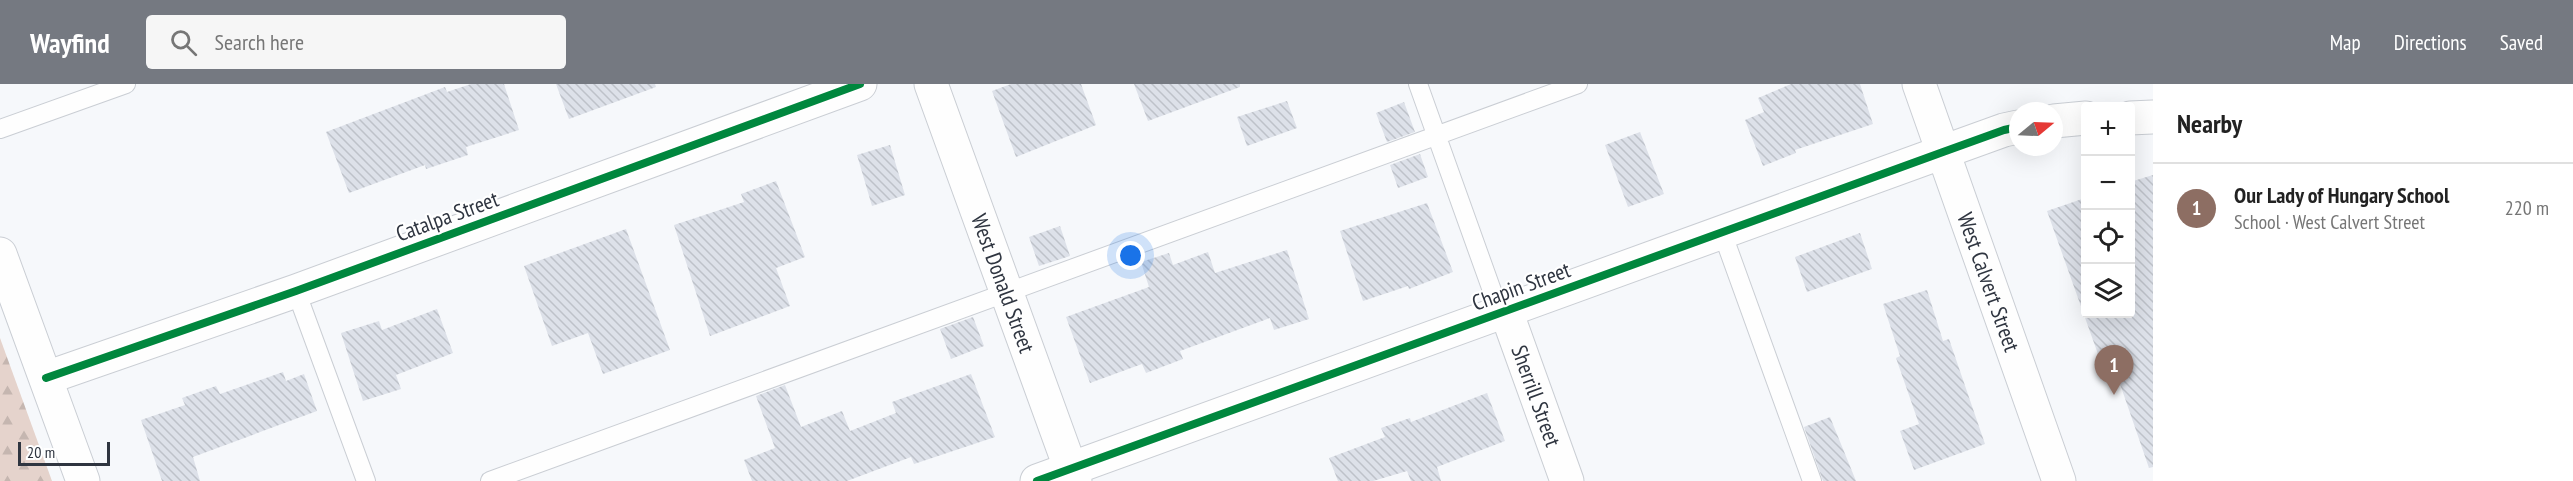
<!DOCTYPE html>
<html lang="en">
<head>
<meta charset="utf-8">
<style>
  :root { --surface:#fff; --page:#f6f6f6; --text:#222; --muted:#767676; --line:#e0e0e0; --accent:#757981 }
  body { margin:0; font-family:"PT Sans Narrow",sans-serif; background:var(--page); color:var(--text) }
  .controls { position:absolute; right:18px; top:18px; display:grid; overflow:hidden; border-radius:6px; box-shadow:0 6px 24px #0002 }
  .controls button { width:54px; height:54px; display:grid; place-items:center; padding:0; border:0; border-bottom:2px solid var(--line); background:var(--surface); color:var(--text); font:30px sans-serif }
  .compass { position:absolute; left:2009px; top:18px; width:54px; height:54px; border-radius:50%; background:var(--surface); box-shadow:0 6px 24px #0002; rotate:71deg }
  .scale { position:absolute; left:18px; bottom:15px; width:92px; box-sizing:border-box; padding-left:6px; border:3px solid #2f3540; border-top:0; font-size:16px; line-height:21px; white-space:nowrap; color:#2f3540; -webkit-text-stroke:4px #fff; paint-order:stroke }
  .you { position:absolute; left:1131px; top:172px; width:21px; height:21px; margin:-15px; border:4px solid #fff; border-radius:50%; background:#1a73e8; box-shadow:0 0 0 9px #1a73e833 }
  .badge { display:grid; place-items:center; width:39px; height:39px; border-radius:50%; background:var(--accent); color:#fff; font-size:20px; font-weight:700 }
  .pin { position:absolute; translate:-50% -50px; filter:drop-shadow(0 2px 3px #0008) }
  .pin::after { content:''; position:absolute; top:32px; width:21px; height:18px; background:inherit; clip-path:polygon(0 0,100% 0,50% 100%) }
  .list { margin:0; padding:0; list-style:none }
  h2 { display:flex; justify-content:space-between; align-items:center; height:78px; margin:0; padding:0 24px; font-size:26px }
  h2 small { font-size:20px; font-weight:400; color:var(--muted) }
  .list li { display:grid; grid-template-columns:39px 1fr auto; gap:18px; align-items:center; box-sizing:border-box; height:90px; padding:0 24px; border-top:2px solid var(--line) }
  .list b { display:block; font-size:22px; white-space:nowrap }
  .list p { margin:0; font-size:20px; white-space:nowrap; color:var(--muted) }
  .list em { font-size:20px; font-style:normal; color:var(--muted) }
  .icon { flex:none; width:33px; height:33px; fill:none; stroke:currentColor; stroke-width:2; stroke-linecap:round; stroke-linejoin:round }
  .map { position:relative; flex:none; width:2153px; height:397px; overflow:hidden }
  header { display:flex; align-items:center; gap:36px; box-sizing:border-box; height:84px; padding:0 30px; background:var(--accent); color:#fff }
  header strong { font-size:28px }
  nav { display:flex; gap:33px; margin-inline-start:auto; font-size:21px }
  .search { width:420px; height:54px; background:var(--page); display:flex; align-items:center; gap:15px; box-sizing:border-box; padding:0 21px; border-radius:6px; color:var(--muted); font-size:22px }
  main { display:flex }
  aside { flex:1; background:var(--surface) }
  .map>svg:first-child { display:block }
  .forest { fill:url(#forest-firs) }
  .building { fill:url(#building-back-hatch) }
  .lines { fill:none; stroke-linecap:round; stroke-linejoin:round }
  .lane-casing { stroke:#caced4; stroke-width:20 }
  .street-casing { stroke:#caced4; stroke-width:35 }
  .secondary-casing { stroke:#caced4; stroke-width:35 }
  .lane { stroke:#fefefe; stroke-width:18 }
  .street { stroke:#fefefe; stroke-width:33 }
  .secondary { stroke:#fefefe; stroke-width:33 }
  .cycleway-casing { stroke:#fff; stroke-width:11 }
  .cycleway { stroke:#00873e; stroke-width:8 }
  .labels { text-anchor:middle; stroke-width:4.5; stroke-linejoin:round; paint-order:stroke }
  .street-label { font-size:22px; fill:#2f3540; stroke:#fff }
</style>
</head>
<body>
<header>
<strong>Wayfind</strong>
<div class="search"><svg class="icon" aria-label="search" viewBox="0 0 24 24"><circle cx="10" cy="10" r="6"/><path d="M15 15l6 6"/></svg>Search here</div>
<nav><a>Map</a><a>Directions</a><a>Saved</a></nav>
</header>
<main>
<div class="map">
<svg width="2153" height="397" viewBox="0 0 2153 397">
  <defs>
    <pattern id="forest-firs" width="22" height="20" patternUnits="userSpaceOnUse" patternTransform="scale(1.5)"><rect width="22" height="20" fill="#e5d3cc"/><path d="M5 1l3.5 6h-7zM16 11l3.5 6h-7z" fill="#c5b6b0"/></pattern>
    <pattern id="building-back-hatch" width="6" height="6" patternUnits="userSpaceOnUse" patternTransform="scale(1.5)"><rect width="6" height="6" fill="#dde1e9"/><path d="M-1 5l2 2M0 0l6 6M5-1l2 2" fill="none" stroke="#bec2c9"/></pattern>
  </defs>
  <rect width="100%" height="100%" fill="#f6f8fb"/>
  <!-- forest -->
  <path class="forest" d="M0 254 52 397H0Z"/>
  <!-- building -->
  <path class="building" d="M471 0H504L519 46 466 63 468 71 426 85 425 81 349 109 326 48 445 3 447 8Z
    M556 0H655L656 3 569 35Z
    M1011 0H1081L1096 41 1016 73 992 7Z
    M1134 0H1240V3L1148 37Z
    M1791 0H1860L1873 40 1795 66 1796 69 1763 82 1745 36 1764 28 1758 14Z
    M1287 17 1297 44 1247 62 1237 33Z
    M1404 18 1415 48 1387 58 1376 29Z
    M1640 48 1664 110 1628 123 1605 61Z
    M890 61 905 111 872 122 857 71Z
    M1420 70 1428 93 1398 104 1390 81Z
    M2153 91V383L2149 384 2119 297 2109 301 2047 127 2085 114V230H2130V98Z
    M776 97 805 173 776 184 790 222 710 252 674 141 744 118 741 110Z
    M1427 119 1453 188 1409 205 1408 202 1363 217 1340 147Z
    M1060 142 1070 172 1039 182 1029 153Z
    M626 145 670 266 603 290 588 249 552 262 524 182Z
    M1860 149 1872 185 1807 208 1795 173Z
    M1287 166 1309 235 1274 246 1270 234 1180 267 1183 275 1146 289 1142 280 1090 299 1066 233 1149 203 1141 178 1169 169 1173 181 1208 168 1215 189Z
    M1927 206 1943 257 1949 255 1985 360 1914 386 1900 347 1919 340 1896 274 1900 272 1883 220Z
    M437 225 453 269 396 291 401 305 363 317 341 249 379 237 382 246Z
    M973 233 984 262 951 275 940 245Z
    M283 288 286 297 304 290 317 327 193 373 200 397H162L141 336 185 321 182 314 216 302 220 310Z
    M971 290 995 353 914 380 911 373 847 397H752L744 376 775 364 756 312 785 301 801 343 842 327 850 347 896 329 892 318Z
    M1487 309 1505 357 1437 383 1441 397H1411L1407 387 1373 397H1338L1329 374 1385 353 1381 344 1410 334 1411 338Z
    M1830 333 1856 397H1823L1804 343Z"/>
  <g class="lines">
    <defs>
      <path id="lane" d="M1418 0 1500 229
        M0 45 126 0
        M1722 148 1812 397
        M296 207 366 397
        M490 397 1578 0"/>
      <g id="street">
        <path id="s1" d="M931 0 1075 397"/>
        <path d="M2130 34 2153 33"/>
        <path d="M2054 37 2086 34"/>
        <path id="s2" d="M1506 227 1567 397"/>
        <path d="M46 294 296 207 860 0"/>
        <path d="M1037 397 1943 68 2004 46 2018 43"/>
      </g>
      <g id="secondary">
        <path id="s3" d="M1919 0 2059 397"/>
        <path d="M0 170 83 397"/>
      </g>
    </defs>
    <!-- lane casing -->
    <use href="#lane" class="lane-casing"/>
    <!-- street casing -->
    <use href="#street" class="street-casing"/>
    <!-- secondary casing -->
    <use href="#secondary" class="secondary-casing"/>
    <!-- lane -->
    <use href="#lane" class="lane"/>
    <!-- street -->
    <use href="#street" class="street"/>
    <!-- secondary -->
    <use href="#secondary" class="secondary"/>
    <defs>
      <path id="cycleway" d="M46 294 296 207 860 0
        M1037 397 1943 68 2004 46 2018 43"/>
    </defs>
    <!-- cycleway casing -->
    <use href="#cycleway" class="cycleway-casing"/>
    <!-- cycleway -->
    <use href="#cycleway" class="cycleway"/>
  </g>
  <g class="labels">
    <!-- street labels -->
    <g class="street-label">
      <text transform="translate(447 132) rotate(-20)" y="8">Catalpa Street</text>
      <text dy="8" stroke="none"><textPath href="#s1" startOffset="212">West Donald Street</textPath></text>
      <text dy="8" stroke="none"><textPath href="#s3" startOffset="210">West Calvert Street</textPath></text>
      <text transform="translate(1521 202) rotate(-20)" y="8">Chapin Street</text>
      <text dy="8" stroke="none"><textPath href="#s2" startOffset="90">Sherrill Street</textPath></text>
    </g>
  </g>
</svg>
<div class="controls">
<button>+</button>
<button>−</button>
<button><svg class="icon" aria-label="locate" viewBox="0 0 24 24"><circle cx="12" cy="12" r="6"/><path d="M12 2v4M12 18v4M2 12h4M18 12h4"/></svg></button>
<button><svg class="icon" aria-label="layers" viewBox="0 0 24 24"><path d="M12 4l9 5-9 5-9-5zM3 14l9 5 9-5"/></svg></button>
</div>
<svg class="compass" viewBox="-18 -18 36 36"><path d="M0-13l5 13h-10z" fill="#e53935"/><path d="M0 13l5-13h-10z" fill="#767676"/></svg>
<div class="scale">20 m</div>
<div class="you"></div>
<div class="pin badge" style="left:2114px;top:311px;background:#8d6e63">1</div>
</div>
<aside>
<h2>Nearby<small></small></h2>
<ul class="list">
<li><span class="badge" style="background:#8d6e63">1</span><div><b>Our Lady of Hungary School</b><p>School · West Calvert Street</p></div><em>220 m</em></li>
</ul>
</aside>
</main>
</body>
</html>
